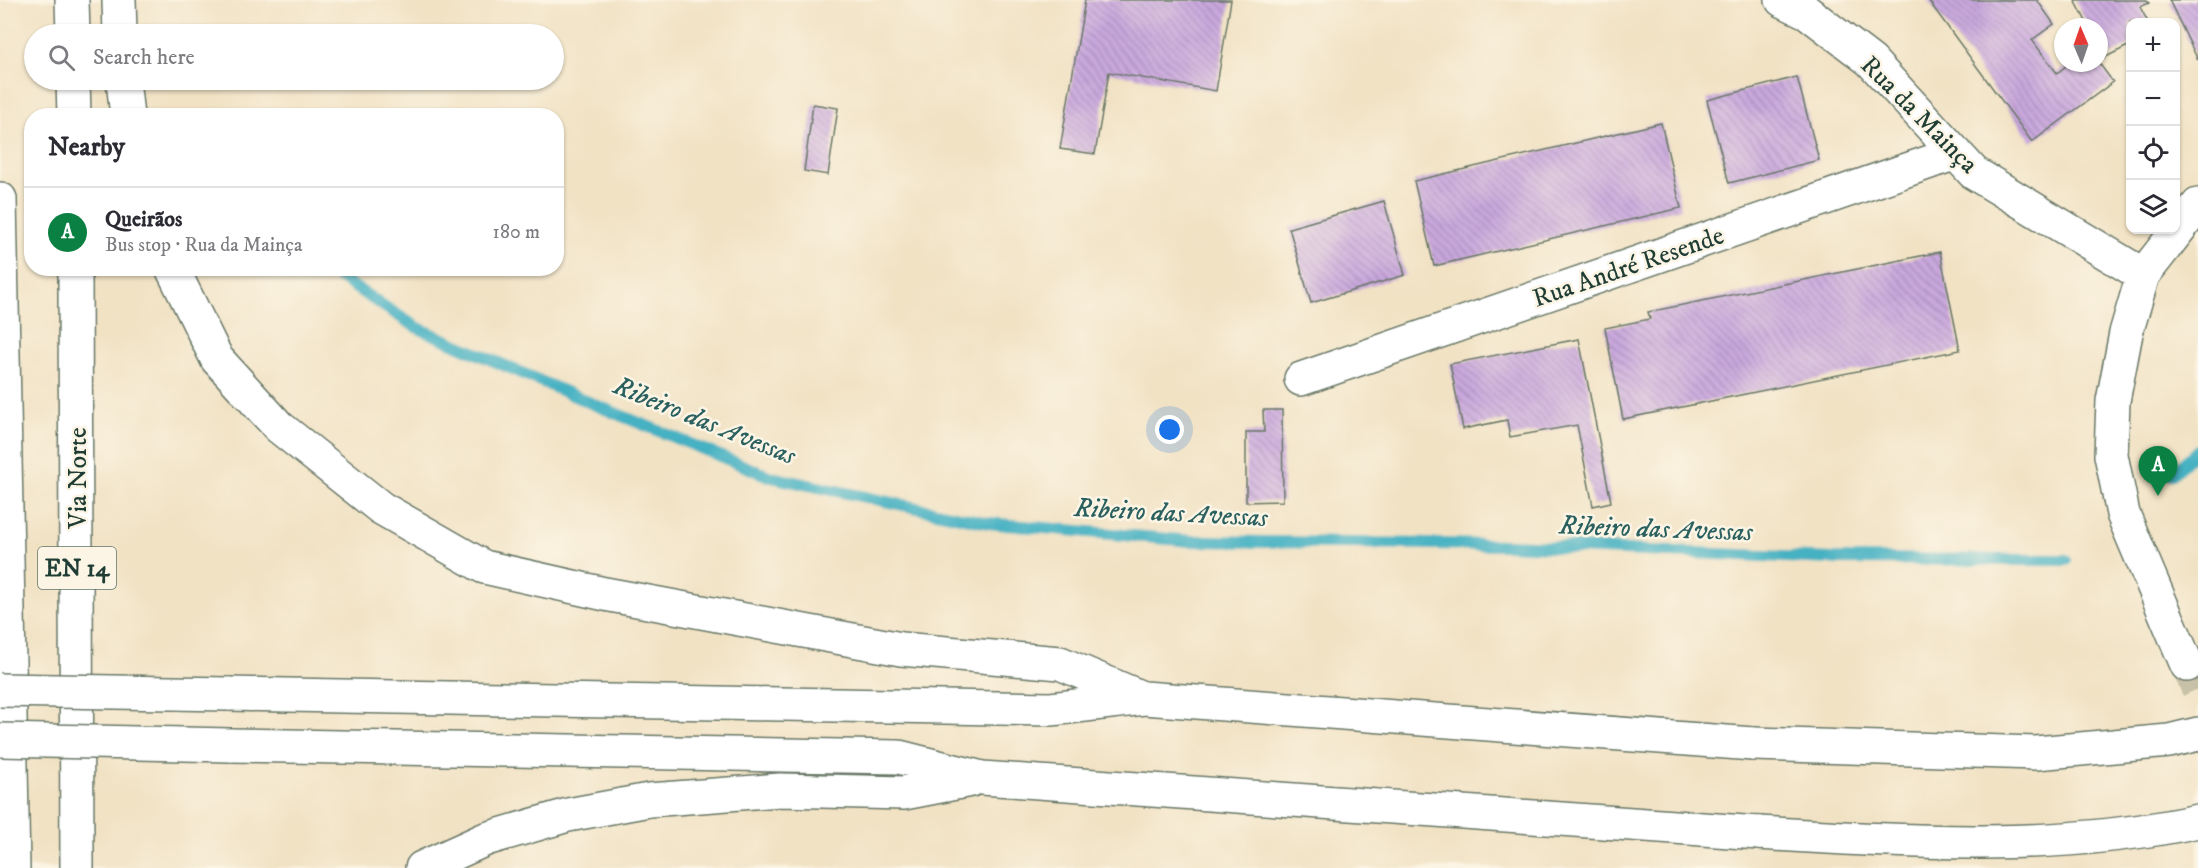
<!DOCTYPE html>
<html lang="en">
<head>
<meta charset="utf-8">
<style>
  :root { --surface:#fff; --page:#f7f7f7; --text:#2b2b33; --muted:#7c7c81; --line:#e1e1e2; --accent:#0b8043 }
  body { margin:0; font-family:"IM FELL DW Pica",serif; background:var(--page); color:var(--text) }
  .controls { position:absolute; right:18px; top:18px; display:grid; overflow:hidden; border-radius:12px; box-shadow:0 2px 4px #0004 }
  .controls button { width:54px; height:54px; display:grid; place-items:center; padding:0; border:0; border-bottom:2px solid var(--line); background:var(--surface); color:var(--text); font:30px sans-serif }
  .compass { position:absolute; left:2054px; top:18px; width:54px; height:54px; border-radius:50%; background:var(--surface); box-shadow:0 2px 4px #0004; rotate:358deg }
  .you { position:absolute; left:1170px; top:430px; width:21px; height:21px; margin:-15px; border:4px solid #fff; border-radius:50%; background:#1a73e8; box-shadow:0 0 0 9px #1a73e833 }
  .badge { display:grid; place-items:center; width:39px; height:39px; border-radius:50%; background:var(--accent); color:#fff; font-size:20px; font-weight:700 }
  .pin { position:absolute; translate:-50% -50px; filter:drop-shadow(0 2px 3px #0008) }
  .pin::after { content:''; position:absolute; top:32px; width:21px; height:18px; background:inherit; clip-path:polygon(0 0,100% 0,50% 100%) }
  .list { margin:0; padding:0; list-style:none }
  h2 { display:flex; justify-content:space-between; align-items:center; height:78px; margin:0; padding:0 24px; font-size:26px }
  h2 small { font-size:20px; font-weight:400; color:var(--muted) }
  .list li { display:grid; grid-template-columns:39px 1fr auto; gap:18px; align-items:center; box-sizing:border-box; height:90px; padding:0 24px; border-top:2px solid var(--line) }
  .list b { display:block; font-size:22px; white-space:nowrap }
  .list p { margin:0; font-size:20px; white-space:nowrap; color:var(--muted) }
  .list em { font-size:20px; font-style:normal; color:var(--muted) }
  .icon { flex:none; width:33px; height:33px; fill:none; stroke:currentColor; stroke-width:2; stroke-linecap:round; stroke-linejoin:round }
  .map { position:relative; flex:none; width:2198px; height:868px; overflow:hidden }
  .search { position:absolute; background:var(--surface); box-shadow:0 2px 4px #0004; left:24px; top:24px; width:540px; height:66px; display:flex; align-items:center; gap:15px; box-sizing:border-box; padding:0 21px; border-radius:33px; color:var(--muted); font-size:22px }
  .panel { position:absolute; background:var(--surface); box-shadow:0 2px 4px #0004; left:24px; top:108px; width:540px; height:168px; border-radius:24px }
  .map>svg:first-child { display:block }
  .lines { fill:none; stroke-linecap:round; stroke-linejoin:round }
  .stream { stroke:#45b1c2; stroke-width:12 }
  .building { fill:url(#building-back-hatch) }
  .tertiary-tunnel { stroke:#c7c1a7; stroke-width:33; stroke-dasharray:33 16; stroke-linecap:butt }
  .minor-casing { stroke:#687766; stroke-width:36 }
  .tertiary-casing { stroke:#687766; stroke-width:36 }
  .trunk-casing { stroke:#687766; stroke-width:36 }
  .motorway-casing { stroke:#687766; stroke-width:36 }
  .minor { stroke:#fff; stroke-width:33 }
  .tertiary { stroke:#fff; stroke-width:33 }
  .trunk { stroke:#fff; stroke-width:33 }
  .motorway { stroke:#fff; stroke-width:33 }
  .trunk-bridge-casing { stroke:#687766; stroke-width:36; stroke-linecap:butt }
  .trunk-bridge { stroke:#fff; stroke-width:33 }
  .labels { text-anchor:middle; stroke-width:5; stroke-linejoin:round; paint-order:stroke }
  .shield { fill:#fcf5e5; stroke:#617469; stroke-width:1.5 }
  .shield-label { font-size:24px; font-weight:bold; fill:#1f3d34 }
  .street-label { font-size:26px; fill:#1f3d34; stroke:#fcf5e5 }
  .water-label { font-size:27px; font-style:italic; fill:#2a605f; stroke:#fcf5e5 }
</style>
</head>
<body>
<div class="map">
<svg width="2198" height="868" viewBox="0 0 2198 868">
  <defs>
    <pattern id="building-back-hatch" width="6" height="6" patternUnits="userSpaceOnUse" patternTransform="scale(1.5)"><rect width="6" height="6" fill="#caa8de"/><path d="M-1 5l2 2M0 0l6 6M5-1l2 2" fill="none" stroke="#a38ab5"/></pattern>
  </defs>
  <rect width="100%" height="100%" fill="#fcf5e5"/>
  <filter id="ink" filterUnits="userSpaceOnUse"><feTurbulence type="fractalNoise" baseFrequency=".0167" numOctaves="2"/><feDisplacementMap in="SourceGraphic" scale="12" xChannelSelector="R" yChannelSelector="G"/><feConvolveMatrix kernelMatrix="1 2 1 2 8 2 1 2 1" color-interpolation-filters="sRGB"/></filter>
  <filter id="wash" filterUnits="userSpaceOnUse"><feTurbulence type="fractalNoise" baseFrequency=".008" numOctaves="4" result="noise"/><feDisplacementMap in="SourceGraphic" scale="24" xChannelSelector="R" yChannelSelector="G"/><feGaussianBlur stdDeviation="1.35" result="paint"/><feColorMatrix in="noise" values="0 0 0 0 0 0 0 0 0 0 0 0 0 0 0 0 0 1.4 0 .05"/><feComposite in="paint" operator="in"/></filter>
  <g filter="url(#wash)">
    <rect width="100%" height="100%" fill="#f1e2c4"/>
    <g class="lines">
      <!-- stream -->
      <path class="stream" d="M325 268 416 327 593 404 771 477 988 523 1191 541 1508 545 1833 559 2066 560
        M2172 474 2198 450"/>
    </g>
    <g id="blocks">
      <!-- building -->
      <path class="building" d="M1085 0H1231L1216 91 1109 72 1095 154 1060 149Z
        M1928 0H2037L2054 24 2032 40 2057 73 2070 63H2099L2113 82 2032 142Z
        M2075 0H2147L2149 3 2140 7 2148 22H2130V45L2104 58 2099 48V27H2089Z
        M2169 0H2198V60Z
        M1797 77 1819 160 1729 183 1707 100Z
        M813 104 838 108 828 175 804 171Z
        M1661 123 1681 208 1434 266 1414 181Z
        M1384 201 1405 275 1311 303 1289 228Z
        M1940 252 1960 350 1623 419 1605 328 1650 319 1648 312Z
        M1579 339 1611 502 1593 506 1577 425 1510 437 1507 420 1463 429 1450 364Z
        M1263 410H1282L1283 501 1246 502V432H1264Z"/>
    </g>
  </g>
  <g filter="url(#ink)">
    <use href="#blocks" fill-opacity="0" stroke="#687766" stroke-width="1.5"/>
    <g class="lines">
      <!-- tertiary-tunnel -->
      <path class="tertiary-tunnel" d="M2187 665 2198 689"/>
      <defs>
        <path id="minor" d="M1782 0 1807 12 1871 61 1974 173 2143 275
          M1301 379 1956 153"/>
        <path id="tertiary" d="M2187 665 2123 514 2111 455 2113 401 2126 333 2143 275 2198 205"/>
        <path id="trunk" d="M72 0 73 34
          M119 0 120 34
          M73 80 74 116
          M123 80 127 116
          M0 199 13 868
          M75 268 77 868
          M172 268 217 359 279 427 381 508 484 567 605 594 901 649 1060 663 1142 698
          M228 694 1051 709 1144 698 1753 744
          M230 745 899 757 982 778 1759 833
          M422 868 486 839 568 815 649 800 780 790 904 793 971 780"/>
        <path id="motorway" d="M1753 744 2036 753 2169 741 2198 734
          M1759 833C1905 842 2055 852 2198 821"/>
      </defs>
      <!-- minor casing -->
      <use href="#minor" class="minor-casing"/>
      <!-- tertiary casing -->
      <use href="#tertiary" class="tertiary-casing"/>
      <!-- trunk casing -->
      <use href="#trunk" class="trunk-casing"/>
      <!-- motorway casing -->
      <use href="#motorway" class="motorway-casing"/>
      <!-- minor -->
      <use href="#minor" class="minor"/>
      <!-- tertiary -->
      <use href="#tertiary" class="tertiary"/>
      <!-- trunk -->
      <use href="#trunk" class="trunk"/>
      <!-- motorway -->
      <use href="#motorway" class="motorway"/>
      <defs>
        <path id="trunk-bridge" d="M0 690 228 694
          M0 740 230 745"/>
      </defs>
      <!-- trunk-bridge casing -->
      <use href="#trunk-bridge" class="trunk-bridge-casing"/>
      <!-- trunk-bridge -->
      <use href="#trunk-bridge" class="trunk-bridge"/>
    </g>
  </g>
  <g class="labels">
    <!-- shield labels -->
    <rect class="shield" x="38" y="547" width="78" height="42" rx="4.5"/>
    <g class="shield-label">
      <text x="77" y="576">EN 14</text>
    </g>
    <!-- street labels -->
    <g class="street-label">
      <text transform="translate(1920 114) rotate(45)" y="9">Rua da Mainça</text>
      <text transform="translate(1628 266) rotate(-19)" y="9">Rua André Resende</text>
      <text transform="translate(77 478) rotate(-90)" y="9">Via Norte</text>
    </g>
    <!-- water labels -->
    <g class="water-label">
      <text transform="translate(705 420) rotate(22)" y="9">Ribeiro das Avessas</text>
      <text transform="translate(1171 512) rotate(3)" y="9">Ribeiro das Avessas</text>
      <text transform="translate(1656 528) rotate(2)" y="9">Ribeiro das Avessas</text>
    </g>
  </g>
</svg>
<div class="controls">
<button>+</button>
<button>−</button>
<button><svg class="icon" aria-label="locate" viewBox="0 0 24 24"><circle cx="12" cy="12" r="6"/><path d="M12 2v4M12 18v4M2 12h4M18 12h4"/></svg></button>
<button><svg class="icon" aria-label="layers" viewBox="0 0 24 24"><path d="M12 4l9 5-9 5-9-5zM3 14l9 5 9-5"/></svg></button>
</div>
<svg class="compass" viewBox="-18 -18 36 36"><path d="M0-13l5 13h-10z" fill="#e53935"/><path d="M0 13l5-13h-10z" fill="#7c7c81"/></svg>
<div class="you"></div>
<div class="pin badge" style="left:2158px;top:496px">A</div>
<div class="search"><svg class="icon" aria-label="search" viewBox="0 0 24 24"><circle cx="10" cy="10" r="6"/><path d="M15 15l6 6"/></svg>Search here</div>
<section class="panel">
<h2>Nearby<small></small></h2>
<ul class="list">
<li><span class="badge">A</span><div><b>Queirãos</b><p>Bus stop · Rua da Mainça</p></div><em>180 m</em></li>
</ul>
</section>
</div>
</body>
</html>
